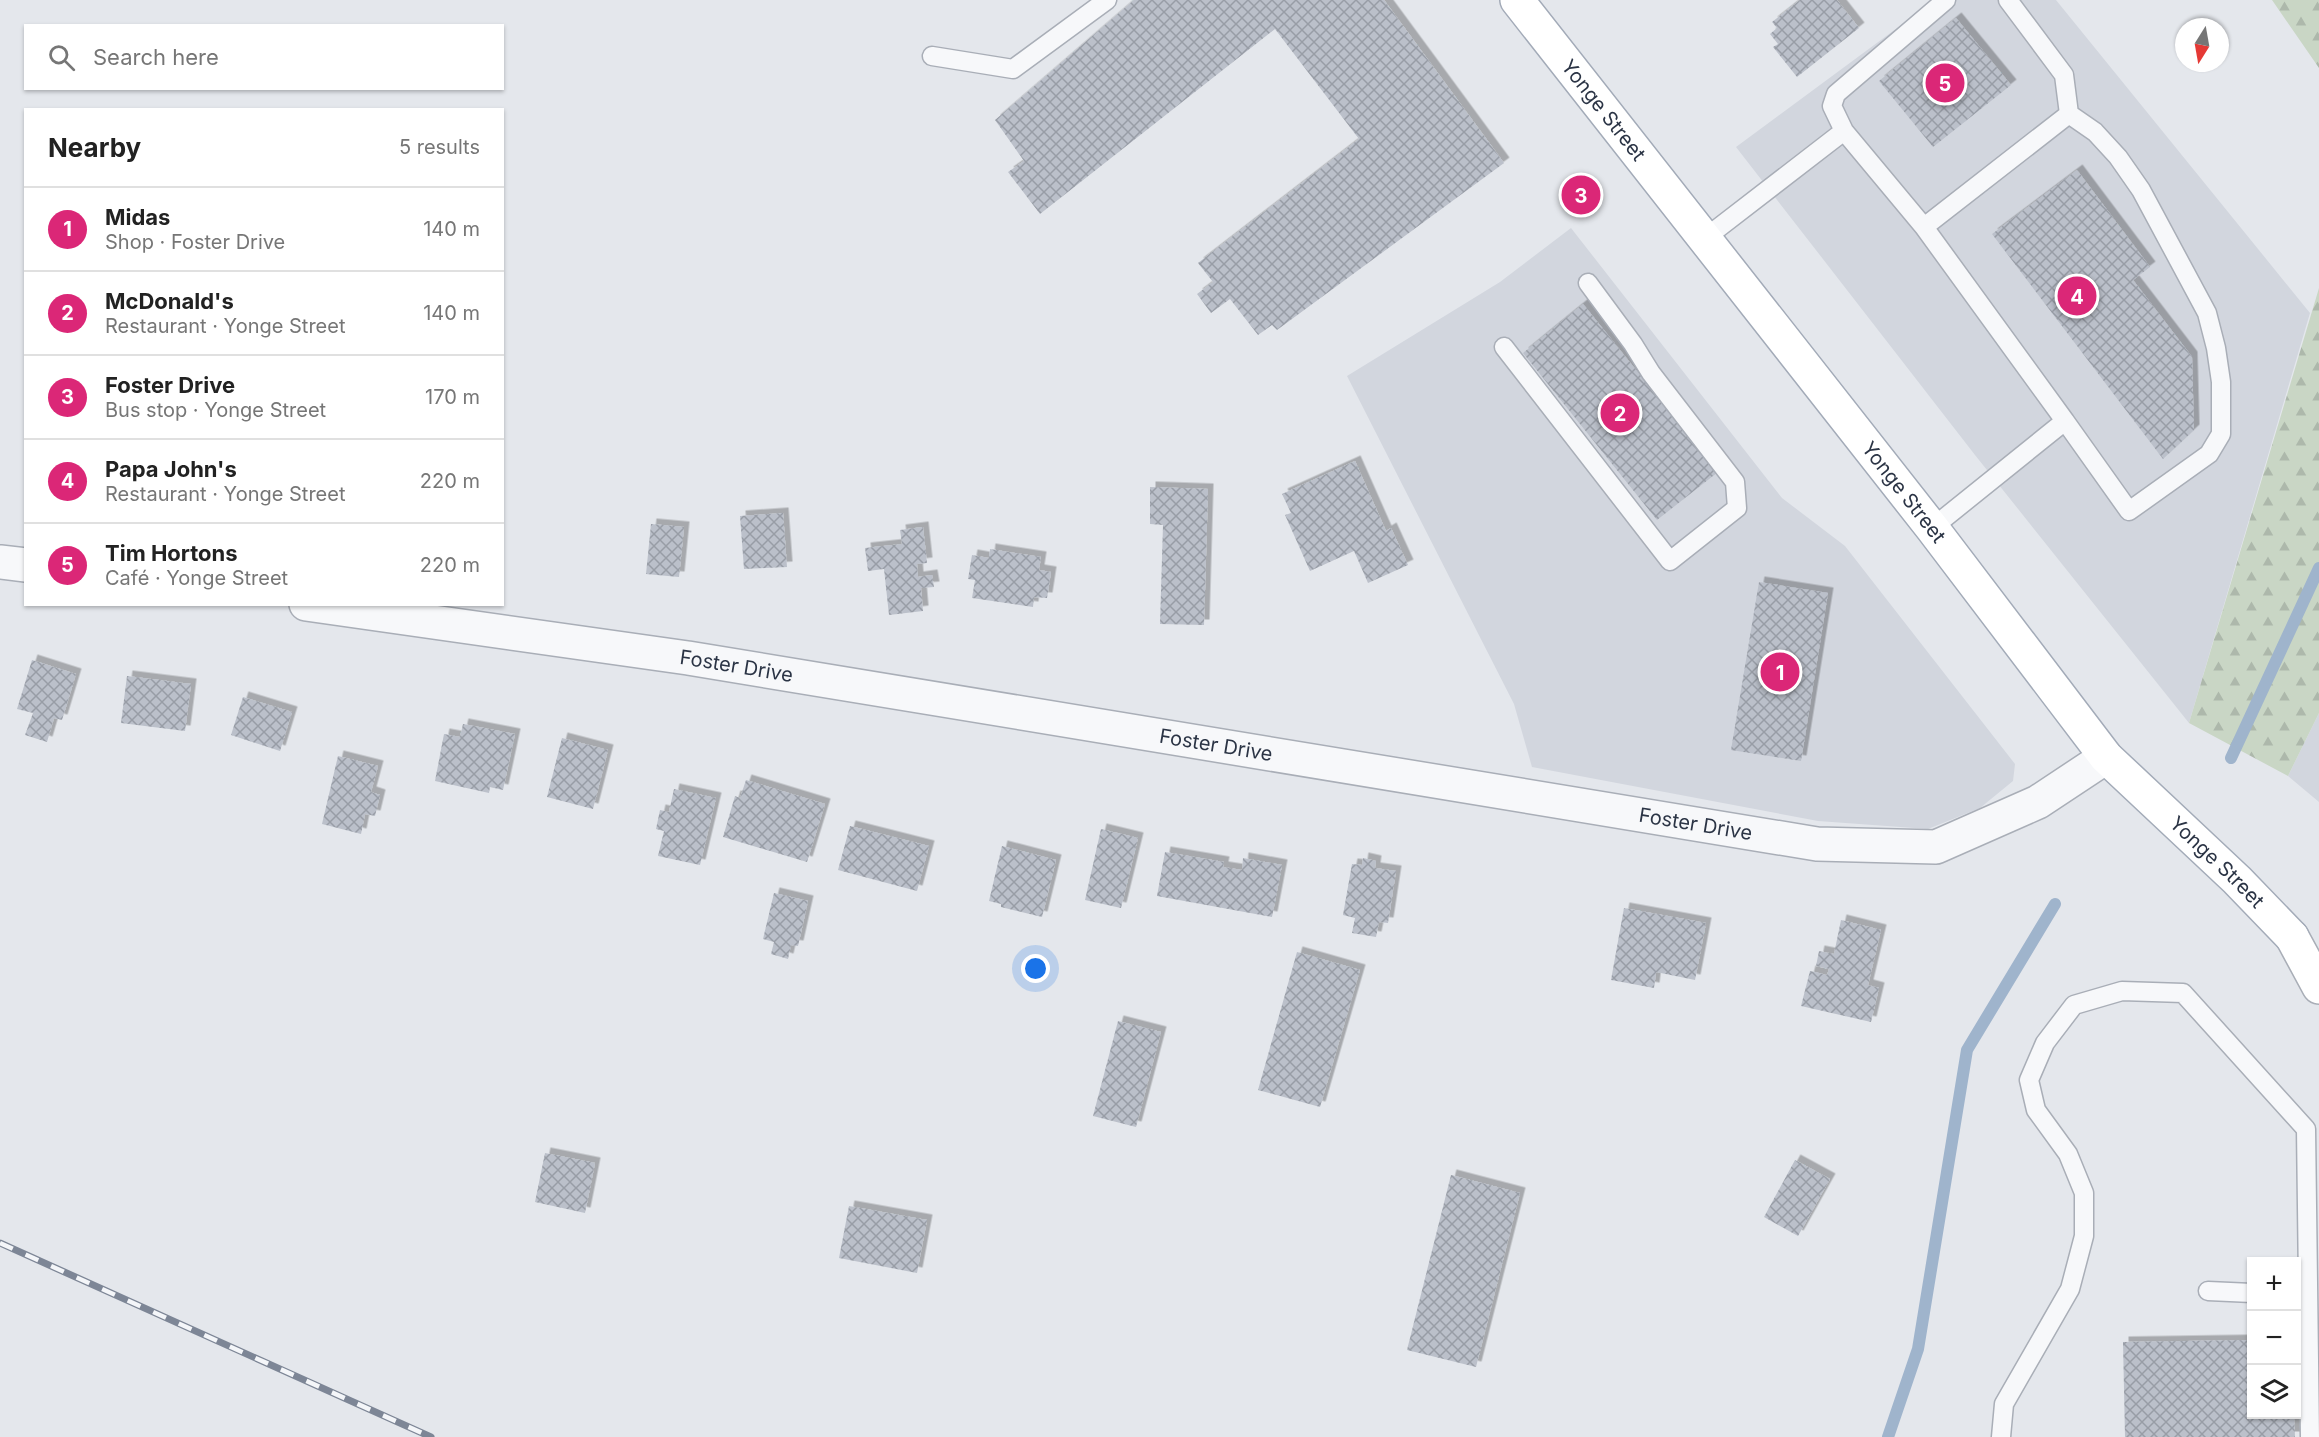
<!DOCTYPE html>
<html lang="en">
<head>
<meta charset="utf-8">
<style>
  :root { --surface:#fff; --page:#f2f2f2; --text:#222; --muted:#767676; --line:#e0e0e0; --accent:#db2777 }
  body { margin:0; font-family:Inter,sans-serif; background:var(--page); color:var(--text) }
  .controls { position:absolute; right:18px; bottom:18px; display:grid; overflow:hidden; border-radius:0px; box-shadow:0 2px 4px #0004 }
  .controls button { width:54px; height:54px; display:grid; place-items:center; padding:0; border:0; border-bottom:2px solid var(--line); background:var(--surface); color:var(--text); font:30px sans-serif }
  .compass { position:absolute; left:2175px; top:18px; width:54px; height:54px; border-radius:50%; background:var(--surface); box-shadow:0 2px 4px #0004; rotate:191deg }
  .you { position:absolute; left:1036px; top:969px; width:21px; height:21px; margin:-15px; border:4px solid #fff; border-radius:50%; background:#1a73e8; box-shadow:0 0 0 9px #1a73e833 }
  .badge { display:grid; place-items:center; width:39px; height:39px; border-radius:50%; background:var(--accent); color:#fff; font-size:20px; font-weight:700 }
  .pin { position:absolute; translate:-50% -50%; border:3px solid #fff; box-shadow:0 2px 6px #0006 }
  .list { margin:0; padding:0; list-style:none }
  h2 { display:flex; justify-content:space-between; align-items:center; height:78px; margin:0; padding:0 24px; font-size:26px }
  h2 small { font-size:20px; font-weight:400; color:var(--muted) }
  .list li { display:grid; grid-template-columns:39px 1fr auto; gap:18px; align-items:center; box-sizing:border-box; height:84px; padding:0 24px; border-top:2px solid var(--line) }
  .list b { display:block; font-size:22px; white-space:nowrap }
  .list p { margin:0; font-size:20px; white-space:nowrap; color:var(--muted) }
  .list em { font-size:20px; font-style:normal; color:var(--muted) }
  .icon { flex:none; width:33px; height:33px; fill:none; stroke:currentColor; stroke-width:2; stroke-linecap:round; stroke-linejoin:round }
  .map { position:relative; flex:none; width:2319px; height:1437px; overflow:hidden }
  .search { position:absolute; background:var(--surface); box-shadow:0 2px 4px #0004; left:24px; top:24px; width:480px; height:66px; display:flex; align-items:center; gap:15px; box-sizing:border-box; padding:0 21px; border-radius:0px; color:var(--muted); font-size:22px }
  .panel { position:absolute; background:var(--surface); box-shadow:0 2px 4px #0004; left:24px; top:108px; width:480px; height:498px; border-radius:0px }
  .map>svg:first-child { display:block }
  .built { fill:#d2d6de }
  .forest { fill:url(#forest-firs) }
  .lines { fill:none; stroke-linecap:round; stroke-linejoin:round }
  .stream { stroke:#9fb4cc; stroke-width:12 }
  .building { fill:url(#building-cross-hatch); filter:url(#shadow) }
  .lane-casing { stroke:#a9aeb7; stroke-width:21 }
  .street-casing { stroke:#a9aeb7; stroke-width:36 }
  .secondary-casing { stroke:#a9aeb7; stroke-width:36 }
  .primary-casing { stroke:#a3abb8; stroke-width:36 }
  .lane { stroke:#f7f8fa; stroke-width:18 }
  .street { stroke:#f7f8fa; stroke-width:33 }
  .secondary { stroke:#fff; stroke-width:33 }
  .primary { stroke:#fff; stroke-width:33 }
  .rail-casing { stroke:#7d8696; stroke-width:7 }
  .rail { stroke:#f4f6f9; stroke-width:4.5; stroke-dasharray:14; stroke-linecap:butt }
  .labels { text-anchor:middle; stroke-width:4.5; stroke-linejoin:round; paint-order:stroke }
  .street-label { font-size:20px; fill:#2b3445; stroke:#f4f6f9 }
</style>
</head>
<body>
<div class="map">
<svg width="2319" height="1437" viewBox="0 0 2319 1437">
  <defs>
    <pattern id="forest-firs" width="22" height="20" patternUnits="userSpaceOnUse" patternTransform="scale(1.5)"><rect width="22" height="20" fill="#c9d6c5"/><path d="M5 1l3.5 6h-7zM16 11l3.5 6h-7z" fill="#adb8ab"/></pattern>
    <pattern id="building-cross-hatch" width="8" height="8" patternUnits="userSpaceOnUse" patternTransform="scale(1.5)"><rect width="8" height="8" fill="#bbc0ca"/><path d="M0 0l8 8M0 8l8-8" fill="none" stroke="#989da6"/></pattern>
    <filter id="shadow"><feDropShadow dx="5.5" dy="-5.5" stdDeviation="0" flood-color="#0004"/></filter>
  </defs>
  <rect width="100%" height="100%" fill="#e4e7ec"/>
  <!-- built -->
  <path class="built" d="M1935 0H2056L2310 313 2189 723 1975 455 1736 147Z
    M1571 228 1782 498 1845 546 2015 764 2013 781 1980 808 1928 829 1818 821 1532 767 1514 704 1347 376 1500 282Z
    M2319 713V802L2288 776Z"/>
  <!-- forest -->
  <path class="forest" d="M2272 0H2319V68Z
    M2319 288V713L2288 776 2189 723Z"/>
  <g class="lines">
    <!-- stream -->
    <path class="stream" d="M2231 758 2319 568
      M1888 1437 1918 1349 1967 1050 2055 904"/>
  </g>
  <!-- building -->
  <path class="building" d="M1134 0H1384L1504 163 1277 330 1272 325 1258 335 1230 299 1211 313 1197 294 1213 282 1198 263 1359 139 1275 29 1040 214 1008 172 1024 161 995 120Z
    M1800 0H1837L1859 28 1797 77 1773 47 1778 44 1770 34 1777 28 1772 22Z
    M1956 18 2011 85 1933 147 1879 81Z
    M2077 170 2150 267 2133 280 2192 357 2194 430 2163 459 1992 234Z
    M1583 304 1718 472 1657 520 1523 353Z
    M1355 461 1386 531 1391 528 1408 565 1368 583 1354 551 1310 571 1285 515 1291 513 1282 494Z
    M1150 487 1208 489 1204 625 1160 624 1163 525 1150 524Z
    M783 513 787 567 744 569 740 516Z
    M651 524 684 527 679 577 646 574Z
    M923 527 927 563 917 564 918 577 932 575 934 587 921 588 923 611 889 615 884 569 868 571 865 548 902 544 900 530Z
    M990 549 1041 557 1039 570 1051 572 1047 598 1034 597 1033 607 972 598 975 580 968 579 972 555 989 558Z
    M1759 582 1828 593 1801 761 1731 750Z
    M32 660 76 674 62 720 54 718 47 742 25 735 33 713 17 709Z
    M127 676 191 684 185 731 121 723Z
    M243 697 292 712 280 751 231 735Z
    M463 724 515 734 503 790 490 787 489 793 435 781 444 734 460 737Z
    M562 738 608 750 593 809 547 797Z
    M338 756 378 766 371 792 380 795 375 816 365 814 361 834 322 824Z
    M746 780 825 804 807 862 723 837 735 796 740 798Z
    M674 789 716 798 700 865 658 856 664 831 656 829 660 810 669 812Z
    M850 826 929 846 917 891 838 870Z
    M1101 829 1138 838 1121 908 1085 900Z
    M1002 846 1056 860 1042 917 1001 907V904L989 901Z
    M1165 852 1224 862 1223 867 1242 870 1243 858 1282 865 1272 917 1157 896Z
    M1363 858 1376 861 1375 868 1396 871 1388 923 1379 922 1376 937 1352 933 1355 918 1343 915 1352 864 1362 865Z
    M774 893 808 901 798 946 791 945 788 959 771 954 774 942 763 939Z
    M1624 908 1706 923 1695 980 1656 972 1654 988 1611 980Z
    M1841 920 1881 930 1868 985 1879 988 1871 1022 1801 1006 1810 971 1827 975 1829 969 1816 966 1819 951 1834 954Z
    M1297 952 1360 970 1320 1107 1258 1090Z
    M1118 1021 1161 1032 1136 1127 1093 1116Z
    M545 1153 595 1163 585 1213 535 1202Z
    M1795 1160 1830 1179 1798 1236 1764 1217Z
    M1451 1175 1520 1193 1476 1367 1407 1350Z
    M849 1206 927 1220 917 1273 839 1258Z
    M2252 1340V1414H2294L2295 1437H2125L2123 1342Z"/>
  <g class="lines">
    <defs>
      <path id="lane" d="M2008 0 2064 75 2069 114 2095 132 2118 157 2141 190 2207 313 2216 348 2221 382V434L2209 454 2129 511 2065 421
        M932 56 1013 69 1107 0
        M1844 131 1832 106 1836 94 1946 0
        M1924 227 2069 114
        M1704 239 1844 131 1924 227 2065 421 1932 528
        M1504 347 1670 561 1737 508 1735 482 1651 373 1633 344 1588 283
        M2208 1291 2252 1293
        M2001 1437 2004 1404 2070 1289 2084 1236V1193L2068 1154 2036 1110 2029 1080 2045 1043 2074 1005 2122 991 2183 993 2306 1129 2310 1437"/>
      <g id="street">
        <path d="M0 562 26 565"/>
        <path id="s1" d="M306 604 688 658 1817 844 1936 847 2038 802 2106 757"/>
      </g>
      <path id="secondary" d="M2292 937 2319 987"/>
      <g id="primary">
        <path id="s2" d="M1517 0 1932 528 2106 757 2237 880 2292 937"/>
      </g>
    </defs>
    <!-- lane casing -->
    <use href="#lane" class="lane-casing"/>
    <!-- street casing -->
    <use href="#street" class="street-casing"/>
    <!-- secondary casing -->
    <use href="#secondary" class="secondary-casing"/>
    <!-- primary casing -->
    <use href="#primary" class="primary-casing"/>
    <!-- lane -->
    <use href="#lane" class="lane"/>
    <!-- street -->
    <use href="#street" class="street"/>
    <!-- secondary -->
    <use href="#secondary" class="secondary"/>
    <!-- primary -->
    <use href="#primary" class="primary"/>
    <defs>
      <path id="rail" d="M0 1243 431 1437"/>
    </defs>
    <!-- rail casing -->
    <use href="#rail" class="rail-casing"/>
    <!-- rail -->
    <use href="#rail" class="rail"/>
  </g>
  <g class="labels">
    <!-- street labels -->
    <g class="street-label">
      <text dy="7" stroke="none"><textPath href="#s2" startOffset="140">Yonge Street</textPath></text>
      <text dy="7" stroke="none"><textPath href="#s2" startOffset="626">Yonge Street</textPath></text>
      <text dy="7" stroke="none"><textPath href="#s1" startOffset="435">Foster Drive</textPath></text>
      <text dy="7" stroke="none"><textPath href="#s1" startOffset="921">Foster Drive</textPath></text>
      <text dy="7" stroke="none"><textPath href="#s1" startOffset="1407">Foster Drive</textPath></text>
      <text dy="7" stroke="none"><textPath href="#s2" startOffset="1112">Yonge Street</textPath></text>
    </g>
  </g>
</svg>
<div class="controls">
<button>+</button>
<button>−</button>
<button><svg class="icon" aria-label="layers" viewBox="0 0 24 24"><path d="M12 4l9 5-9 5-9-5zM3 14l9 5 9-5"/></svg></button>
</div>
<svg class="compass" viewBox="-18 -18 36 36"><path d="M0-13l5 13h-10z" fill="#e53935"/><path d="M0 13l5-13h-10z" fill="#767676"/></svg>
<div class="you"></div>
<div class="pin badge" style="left:1780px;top:672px">1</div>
<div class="pin badge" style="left:1620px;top:413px">2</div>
<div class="pin badge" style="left:1581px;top:195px">3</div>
<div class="pin badge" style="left:2077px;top:296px">4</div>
<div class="pin badge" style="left:1945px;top:83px">5</div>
<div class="search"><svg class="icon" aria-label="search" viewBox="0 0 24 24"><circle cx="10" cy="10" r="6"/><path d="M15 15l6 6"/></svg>Search here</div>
<section class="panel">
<h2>Nearby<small>5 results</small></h2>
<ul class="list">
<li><span class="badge">1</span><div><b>Midas</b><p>Shop · Foster Drive</p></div><em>140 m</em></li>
<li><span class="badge">2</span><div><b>McDonald's</b><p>Restaurant · Yonge Street</p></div><em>140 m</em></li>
<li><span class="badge">3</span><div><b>Foster Drive</b><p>Bus stop · Yonge Street</p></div><em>170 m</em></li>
<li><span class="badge">4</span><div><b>Papa John's</b><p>Restaurant · Yonge Street</p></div><em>220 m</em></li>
<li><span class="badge">5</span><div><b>Tim Hortons</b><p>Café · Yonge Street</p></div><em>220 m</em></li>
</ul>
</section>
</div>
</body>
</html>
